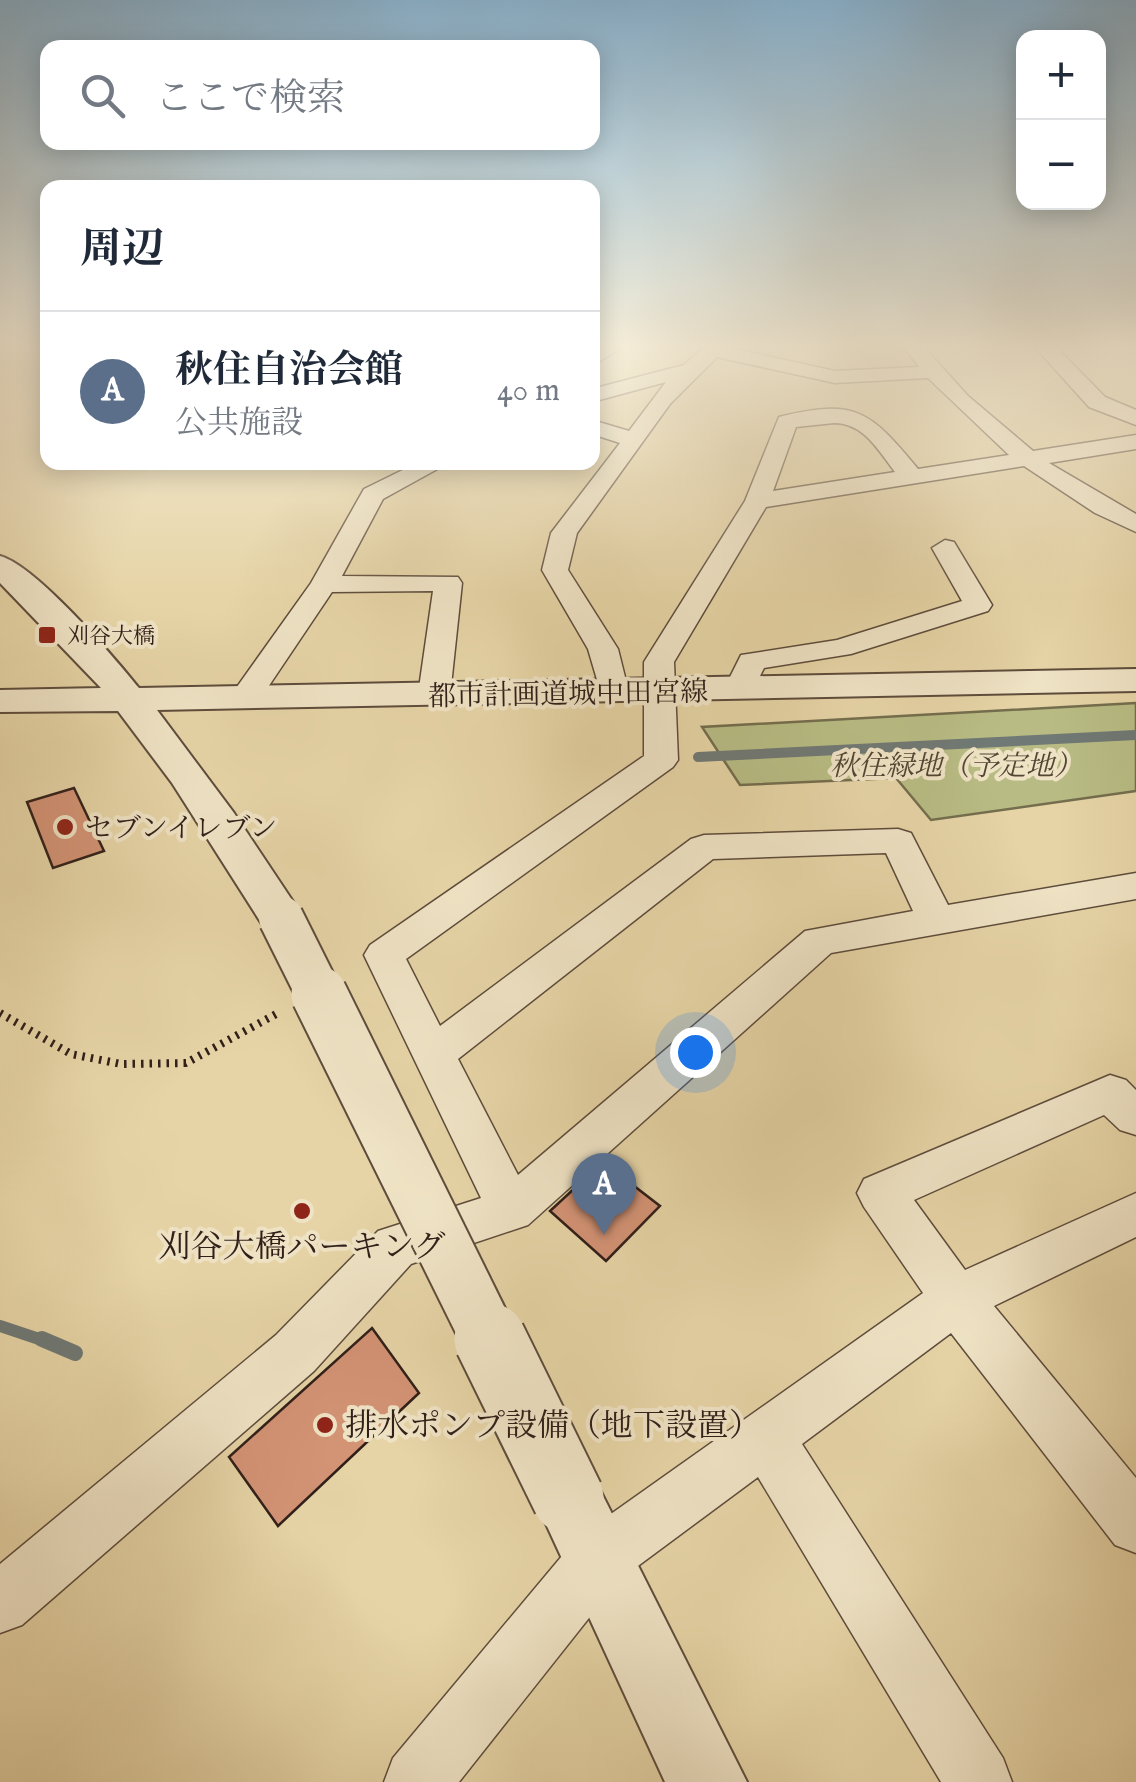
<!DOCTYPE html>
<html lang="ja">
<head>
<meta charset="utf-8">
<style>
  :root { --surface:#fff; --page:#f2f2f3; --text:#1f2937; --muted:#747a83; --line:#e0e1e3; --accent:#8f2418 }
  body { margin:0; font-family:"IM FELL English","Noto Serif JP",serif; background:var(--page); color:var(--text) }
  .controls { position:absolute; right:30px; top:30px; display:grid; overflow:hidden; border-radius:20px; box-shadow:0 5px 25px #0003 }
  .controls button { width:90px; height:90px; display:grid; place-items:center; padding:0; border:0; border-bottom:2px solid var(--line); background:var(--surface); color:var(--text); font:50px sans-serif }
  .you { position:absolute; left:695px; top:1052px; width:35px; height:35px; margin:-25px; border:8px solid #fff; border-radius:50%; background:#1a73e8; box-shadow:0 0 0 15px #1a73e833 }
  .badge { display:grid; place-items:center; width:65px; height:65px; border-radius:50%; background:var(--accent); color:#fff; font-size:32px; font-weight:700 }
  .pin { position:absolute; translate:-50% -82px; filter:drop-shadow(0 2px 5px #0008) }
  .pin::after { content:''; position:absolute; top:52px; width:35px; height:30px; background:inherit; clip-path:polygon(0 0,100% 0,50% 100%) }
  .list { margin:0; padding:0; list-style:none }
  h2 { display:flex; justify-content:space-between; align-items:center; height:130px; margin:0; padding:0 40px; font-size:42px }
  h2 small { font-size:32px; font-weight:400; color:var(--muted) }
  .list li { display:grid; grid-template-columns:65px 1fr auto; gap:30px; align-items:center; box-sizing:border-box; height:160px; padding:0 40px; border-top:2px solid var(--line) }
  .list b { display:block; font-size:38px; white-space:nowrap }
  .list p { margin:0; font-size:32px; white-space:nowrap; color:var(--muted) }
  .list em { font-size:32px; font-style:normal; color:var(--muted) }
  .icon { flex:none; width:55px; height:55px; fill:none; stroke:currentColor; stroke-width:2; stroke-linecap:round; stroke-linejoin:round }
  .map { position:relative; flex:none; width:1136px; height:1782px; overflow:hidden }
  .search { position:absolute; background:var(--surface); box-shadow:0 5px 25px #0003; left:40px; top:40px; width:560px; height:110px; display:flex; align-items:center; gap:25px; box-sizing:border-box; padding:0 35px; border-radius:20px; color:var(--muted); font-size:38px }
  .panel { position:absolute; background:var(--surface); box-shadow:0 5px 25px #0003; left:40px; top:180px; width:560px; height:290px; border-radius:20px }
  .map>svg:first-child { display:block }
  .green { fill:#b8bc84; stroke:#746e4e; stroke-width:2.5 }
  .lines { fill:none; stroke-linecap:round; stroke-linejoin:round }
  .stream-far2 { stroke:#707975; stroke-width:10 }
  .stream-far1 { stroke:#707975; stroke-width:12 }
  .stream { stroke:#707975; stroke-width:16 }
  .building { fill:#d39375; stroke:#301f19; stroke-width:2.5 }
  .minor-casing { stroke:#5e4c3c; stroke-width:3 }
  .tertiary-casing { stroke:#5e4c3c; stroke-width:4 }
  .path { stroke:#301f19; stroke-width:8; stroke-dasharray:2.5 6; stroke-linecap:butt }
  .minor { fill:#efe3c5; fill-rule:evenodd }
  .tertiary { fill:#efe3c5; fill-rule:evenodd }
  .tertiary-bridge-far2-casing { stroke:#5e4c3c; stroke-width:48; stroke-linecap:butt }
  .tertiary-bridge-far1-casing { stroke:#5e4c3c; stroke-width:59; stroke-linecap:butt }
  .tertiary-bridge-casing { stroke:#5e4c3c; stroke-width:75; stroke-linecap:butt }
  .tertiary-bridge-far2 { stroke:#efe3c5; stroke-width:44 }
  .tertiary-bridge-far1 { stroke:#efe3c5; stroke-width:55 }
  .tertiary-bridge { stroke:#efe3c5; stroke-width:71 }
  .poi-dot { fill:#8f2418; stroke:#efe3c5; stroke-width:4 }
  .labels { text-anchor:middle; stroke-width:8; stroke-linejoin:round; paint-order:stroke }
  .far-poi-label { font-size:22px; fill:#301f19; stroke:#efe3c5; text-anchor:start }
  .street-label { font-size:28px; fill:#301f19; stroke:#efe3c5 }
  .park-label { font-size:28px; font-style:italic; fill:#524634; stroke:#efe3c5 }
  .poi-label { font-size:28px; fill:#301f19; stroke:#efe3c5; text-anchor:start }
  .near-poi-label { font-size:32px; fill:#301f19; stroke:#efe3c5 }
</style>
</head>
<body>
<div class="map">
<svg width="1136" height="1782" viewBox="0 0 1136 1782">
  <rect width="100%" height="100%" fill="#e6d4a6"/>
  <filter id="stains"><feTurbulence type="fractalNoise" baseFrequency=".002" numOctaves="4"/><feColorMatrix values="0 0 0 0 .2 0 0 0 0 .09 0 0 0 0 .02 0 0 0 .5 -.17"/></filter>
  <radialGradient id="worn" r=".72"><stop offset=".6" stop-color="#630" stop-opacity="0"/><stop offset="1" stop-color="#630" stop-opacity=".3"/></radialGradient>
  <!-- green -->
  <path class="green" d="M1136 703V791L931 820 896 778 740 785 702 727Z"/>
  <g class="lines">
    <!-- stream-far2 -->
    <path class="stream-far2" d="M698 757 1136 735"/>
    <!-- stream-far1 -->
    <path class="stream-far1" d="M0 1326 48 1342"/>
    <!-- stream -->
    <path class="stream" d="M42 1339 75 1353"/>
  </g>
  <!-- building -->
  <path class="building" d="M74 788 104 851 53 868 27 802Z
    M603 1162 660 1206 606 1261 550 1211Z
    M372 1328 419 1393 278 1526 229 1457Z"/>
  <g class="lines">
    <defs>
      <path id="minor" d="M598 347H622L592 366V351Z
        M704 347H726L835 371 919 367 904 347H924L968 396 1033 451 1136 435V449L1049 463 1136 514V532L1095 513 1024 466 766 507 674 662 678 760 673 767 406 959 440 1026 691 839 704 835 898 829 911 833 948 905 1136 873V899L831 953 528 1225 411 1264 314 1371 22 1625 0 1633V1564L276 1335 378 1231 481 1198 364 955 370 945 644 756V662L745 501 779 417C856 398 870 411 918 469L1009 455 928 378 835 383 717 357 670 404 577 533 568 570 618 649 629 693 625 700H603L588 649 542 570 551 533 620 443 592 434V420L629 431 666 382 592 402V389L684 365ZM834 423C864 423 878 450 895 472L773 491 796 427ZM886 853 913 911 805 931 518 1175 458 1059 713 859Z
        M1035 347H1056L1105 397 1136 410V425L1089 407Z
        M419 462H450L383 499 342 576 458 577 462 583 450 695 445 702H423L418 695 433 591 332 592 256 705H234L229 698 311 583 364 489Z
        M945 540 954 542 992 605 988 611 851 654 764 668 749 698H727L723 691 741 655 837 640 962 601 932 548Z
        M1110 1075 1126 1080 1136 1090V1135L1120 1130 1104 1115 914 1200 965 1270 1136 1193V1237L994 1306 1136 1478V1553L1115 1545 951 1333 802 1444 1003 1758 1012 1782H941L758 1477 619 1580 459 1782H384L393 1758 577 1538 923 1293 864 1207 857 1193 864 1179Z"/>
      <path id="tertiary" d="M0 556C35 565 114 657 139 688L1136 669V691L157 710 234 813 304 918 297 929 281 934 265 929 172 783 118 711 0 712V690L101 688 0 583Z
        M568 1464 592 1474 747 1782H665L534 1498 544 1474Z"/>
    </defs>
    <!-- minor casing -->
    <use href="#minor" class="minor-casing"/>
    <!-- tertiary casing -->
    <use href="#tertiary" class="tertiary-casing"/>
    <!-- path -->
    <path class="path" d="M0 1013 71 1054 121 1064 186 1063 278 1013"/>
    <!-- minor -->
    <use href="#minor" class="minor"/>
    <!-- tertiary -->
    <use href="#tertiary" class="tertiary"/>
    <defs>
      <path id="tertiary-bridge-far2" d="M281 918 320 996"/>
      <path id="tertiary-bridge-far1" d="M319 994 491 1342"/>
      <path id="tertiary-bridge" d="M490 1339 568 1498"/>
    </defs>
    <!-- tertiary-bridge-far2 casing -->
    <use href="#tertiary-bridge-far2" class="tertiary-bridge-far2-casing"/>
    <!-- tertiary-bridge-far1 casing -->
    <use href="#tertiary-bridge-far1" class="tertiary-bridge-far1-casing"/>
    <!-- tertiary-bridge casing -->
    <use href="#tertiary-bridge" class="tertiary-bridge-casing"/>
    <!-- tertiary-bridge-far2 -->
    <use href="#tertiary-bridge-far2" class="tertiary-bridge-far2"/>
    <!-- tertiary-bridge-far1 -->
    <use href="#tertiary-bridge-far1" class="tertiary-bridge-far1"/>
    <!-- tertiary-bridge -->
    <use href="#tertiary-bridge" class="tertiary-bridge"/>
  </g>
  <!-- sky -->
  <linearGradient id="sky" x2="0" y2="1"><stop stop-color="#89b4d2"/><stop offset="0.58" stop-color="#f4ecd7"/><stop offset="1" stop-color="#f4ecd7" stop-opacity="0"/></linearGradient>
  <rect width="1136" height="597" fill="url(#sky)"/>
  <!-- markers -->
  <g class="poi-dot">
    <rect x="37" y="625" width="20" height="20" rx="5"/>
    <circle cx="65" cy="827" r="10"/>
    <circle cx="302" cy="1211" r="10"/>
    <circle cx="325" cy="1425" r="10"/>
  </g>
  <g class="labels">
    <!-- far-poi labels -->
    <g class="far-poi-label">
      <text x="67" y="643">刈谷大橋</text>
    </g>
    <!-- street labels -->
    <g class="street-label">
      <text transform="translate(568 693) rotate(-1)" y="10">都市計画道城中田宮線</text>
    </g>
    <!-- park labels -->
    <g class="park-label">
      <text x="956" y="775">秋住緑地（予定地）</text>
    </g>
    <!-- poi labels -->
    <g class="poi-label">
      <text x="85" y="837">セブンイレブン</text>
    </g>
    <!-- near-poi labels -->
    <g class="near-poi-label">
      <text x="302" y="1257">刈谷大橋パーキング</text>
      <text x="345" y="1436" text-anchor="start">排水ポンプ設備（地下設置）</text>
    </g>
  </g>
  <rect width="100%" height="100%" filter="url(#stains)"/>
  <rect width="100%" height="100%" fill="url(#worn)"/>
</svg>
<div class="controls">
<button>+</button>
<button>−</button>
</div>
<div class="you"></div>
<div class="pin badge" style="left:604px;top:1235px;background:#5c6f8a">A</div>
<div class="search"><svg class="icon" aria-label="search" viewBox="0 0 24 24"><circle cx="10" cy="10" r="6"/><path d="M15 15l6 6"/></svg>ここで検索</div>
<section class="panel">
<h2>周辺<small></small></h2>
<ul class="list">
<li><span class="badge" style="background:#5c6f8a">A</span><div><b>秋住自治会館</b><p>公共施設</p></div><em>40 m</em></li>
</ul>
</section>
</div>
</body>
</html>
